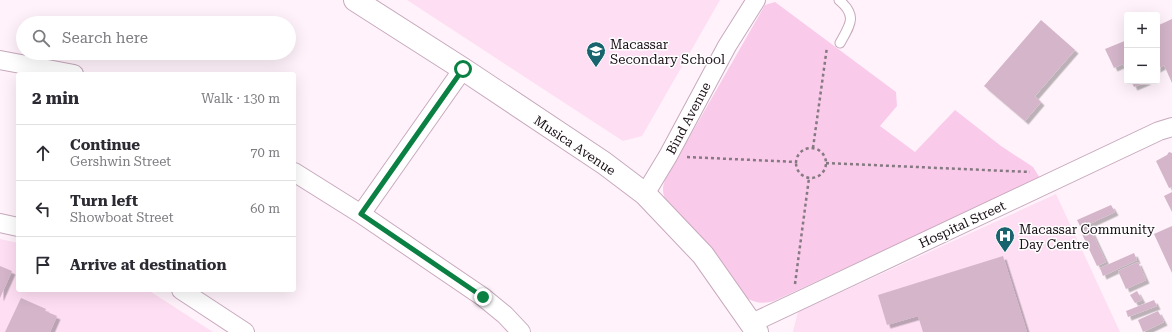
<!DOCTYPE html>
<html lang="en">
<head>
<meta charset="utf-8">
<style>
  :root { --surface:#fff; --page:#f7f7f7; --text:#2b2b33; --muted:#7c7c81; --line:#e1e1e2 }
  body { margin:0; font-family:"Roboto Serif",serif; background:var(--page); color:var(--text) }
  .controls { position:absolute; right:12px; top:12px; display:grid; overflow:hidden; border-radius:4px; box-shadow:0 4px 16px #0002 }
  .controls button { width:36px; height:36px; display:grid; place-items:center; padding:0; border:0; border-bottom:1px solid var(--line); background:var(--surface); color:var(--text); font:20px sans-serif }
  .stop { position:absolute; width:12px; height:12px; margin:-9px; border:3px solid #0b8043; border-radius:50%; background:#fff }
  .stop.end { background:#0b8043; border-color:#fff; box-shadow:0 1px 4px #0008 }
  .list { margin:0; padding:0; list-style:none }
  h2 { display:flex; justify-content:space-between; align-items:center; height:52px; margin:0; padding:0 16px; font-size:17px }
  h2 small { font-size:13px; font-weight:400; color:var(--muted) }
  .list li { display:grid; grid-template-columns:26px 1fr auto; gap:12px; align-items:center; box-sizing:border-box; height:56px; padding:0 16px; border-top:1px solid var(--line) }
  .list b { display:block; font-size:15px; white-space:nowrap }
  .list p { margin:0; font-size:13px; white-space:nowrap; color:var(--muted) }
  .list em { font-size:13px; font-style:normal; color:var(--muted) }
  .icon { flex:none; width:22px; height:22px; fill:none; stroke:currentColor; stroke-width:2; stroke-linecap:round; stroke-linejoin:round }
  .map { position:relative; flex:none; width:1172px; height:332px; overflow:hidden }
  .search { position:absolute; background:var(--surface); box-shadow:0 4px 16px #0002; left:16px; top:16px; width:280px; height:44px; display:flex; align-items:center; gap:10px; box-sizing:border-box; padding:0 14px; border-radius:22px; color:var(--muted); font-size:15px }
  .panel { position:absolute; background:var(--surface); box-shadow:0 4px 16px #0002; left:16px; top:72px; width:280px; height:220px; border-radius:4px }
  .map>svg:first-child { display:block }
  .built { fill:#fedef3 }
  .green { fill:#f9cae9 }
  .building { fill:#d4b5ca; filter:url(#shadow) }
  .lines { fill:none; stroke-linecap:round; stroke-linejoin:round }
  .lane-casing { stroke:#c7a9bd; stroke-width:11 }
  .street-casing { stroke:#c7a9bd; stroke-width:20 }
  .secondary-casing { stroke:#c7a9bd; stroke-width:24 }
  .path { stroke:#867a82; stroke-width:2.5; stroke-dasharray:3 3; stroke-linecap:butt }
  .lane { stroke:#fff; stroke-width:9 }
  .street { stroke:#fff; stroke-width:18 }
  .secondary { stroke:#fff; stroke-width:22 }
  .route { stroke:#0b8043; stroke-width:5 }
  .labels { text-anchor:middle; stroke-width:3; stroke-linejoin:round; paint-order:stroke }
  .poi-label { font-size:13px; fill:#1a1017; stroke:#fff; text-anchor:start }
  .street-label { font-size:13px; fill:#1a1017; stroke:#fff }
</style>
</head>
<body>
<div class="map">
<svg width="1172" height="332" viewBox="0 0 1172 332">
  <defs>
    <filter id="shadow"><feDropShadow dx="3.5" dy="3.5" stdDeviation="0" flood-color="#0004"/></filter>
  </defs>
  <rect width="100%" height="100%" fill="#fff2fa"/>
  <!-- built -->
  <path class="built" d="M407 0H720L642 136 623 141Z
    M1056 194 1120 332H793V331L798 312Z
    M0 239 18 243V290H148L213 332H0Z"/>
  <!-- green -->
  <path class="green" d="M775 2 896 92 897 106 880 126 915 152 955 110 1001 146 1033 167 1040 178 774 301C763 304 756 303 746 298L666 201C662 193 662 186 666 178L765 5Z"/>
  <!-- building -->
  <path class="building" d="M1172 19V83L1164 65 1157 69V20L1159 25Z
    M1041 20 1075 50 1035 96 1041 102 1025 121 984 86Z
    M1127 40V73L1123 64 1114 68 1105 49Z
    M1131 81H1148L1134 87Z
    M1169 152 1172 153V187L1169 188 1156 161 1167 155Z
    M1172 192V212L1164 196Z
    M1111 205 1115 212 1081 228 1077 220Z
    M1172 226V273L1154 234Z
    M1090 228 1106 262 1097 266 1081 232Z
    M1134 253 1137 260 1103 276 1100 268Z
    M1003 256 1027 332H923L918 316 887 325 878 295Z
    M1138 262 1146 280 1126 289 1118 271Z
    M0 266 12 271 0 298Z
    M1137 291 1142 300 1135 303 1130 295Z
    M21 298 46 309 45 311 57 316 50 332H5Z
    M1154 300 1157 306 1128 317 1126 311Z
    M1158 311 1164 322 1143 332 1138 320Z"/>
  <g class="lines">
    <defs>
      <path id="lane" d="M839 0C858 16 850 25 840 43"/>
      <path id="street" d="M0 60 74 74
        M294 172 361 214 483 297 505 315 521 332
        M645 194 668 156 727 46 756 0
        M361 214 463 69
        M0 223 18 227
        M181 290 245 332
        M752 323 1159 131 1172 127"/>
      <path id="secondary" d="M355 0 463 69 604 163 645 194 703 255 757 332"/>
    </defs>
    <!-- lane casing -->
    <use href="#lane" class="lane-casing"/>
    <!-- street casing -->
    <use href="#street" class="street-casing"/>
    <!-- secondary casing -->
    <use href="#secondary" class="secondary-casing"/>
    <!-- path -->
    <path class="path" d="M813 148 827 47
      M796 163a15 15 0 1 1 30 0a15 15 0 1 1-30 0Z
      M687 157 797 162
      M826 163 1030 172
      M795 284 809 178"/>
    <!-- lane -->
    <use href="#lane" class="lane"/>
    <!-- street -->
    <use href="#street" class="street"/>
    <!-- secondary -->
    <use href="#secondary" class="secondary"/>
  </g>
  <g class="lines">
    <!-- route -->
    <path class="route" d="M463 69 361 214 483 297"/>
  </g>
  <!-- icons -->
  <defs>
    <symbol id="school-pin" viewBox="-11 -11 22 30"><path d="M0 17L-7.5 6A9.5 9.5 0 1 1 7.5 6Z" fill="#17646e" stroke="#fff"/><path d="M0-5L7-2L0 1L-7-2ZM-4 1L0 2.5L4 1V4Q0 6-4 4Z" fill="#fff"/></symbol>
    <symbol id="hospital-pin" viewBox="-11 -11 22 30"><path d="M0 17L-7.5 6A9.5 9.5 0 1 1 7.5 6Z" fill="#17646e" stroke="#fff"/><path d="M-5-5h3v3.5h4V-5h3V5h-3V1.5h-4V5h-3Z" fill="#fff"/></symbol>
  </defs>
  <g fill-rule="evenodd">
    <use href="#school-pin" x="585" y="40" width="22" height="30"/>
    <use href="#hospital-pin" x="994" y="225" width="22" height="30"/>
  </g>
  <g class="labels">
    <!-- poi labels -->
    <g class="poi-label">
      <text x="610" y="49">Macassar<tspan x="610" dy="15">Secondary School</tspan></text>
      <text x="1019" y="234">Macassar Community<tspan x="1019" dy="15">Day Centre</tspan></text>
    </g>
    <!-- street labels -->
    <g class="street-label">
      <text transform="translate(688 118) rotate(-62)" y="5">Bind Avenue</text>
      <text transform="translate(575 145) rotate(34)" y="5">Musica Avenue</text>
      <text transform="translate(962 224) rotate(-25)" y="5">Hospital Street</text>
    </g>
  </g>
</svg>
<div class="controls">
<button>+</button>
<button>−</button>
</div>
<div class="stop" style="left:463px;top:69px"></div>
<div class="stop end" style="left:483px;top:297px"></div>
<div class="search"><svg class="icon" aria-label="search" viewBox="0 0 24 24"><circle cx="10" cy="10" r="6"/><path d="M15 15l6 6"/></svg>Search here</div>
<section class="panel">
<h2>2 min<small>Walk · 130 m</small></h2>
<ul class="list">
<li><svg class="icon" aria-label="ahead" viewBox="0 0 24 24"><path d="M12 20V5M6 11l6-6 6 6"/></svg><div><b>Continue</b><p>Gershwin Street</p></div><em>70 m</em></li>
<li><svg class="icon" aria-label="left" viewBox="0 0 24 24"><path d="M17 20v-9H6M10 6l-5 5 5 5"/></svg><div><b>Turn left</b><p>Showboat Street</p></div><em>60 m</em></li>
<li><svg class="icon" aria-label="arrive" viewBox="0 0 24 24"><path d="M6 21V4h12l-3 4 3 4H6"/></svg><div><b>Arrive at destination</b></div></li>
</ul>
</section>
</div>
</body>
</html>
